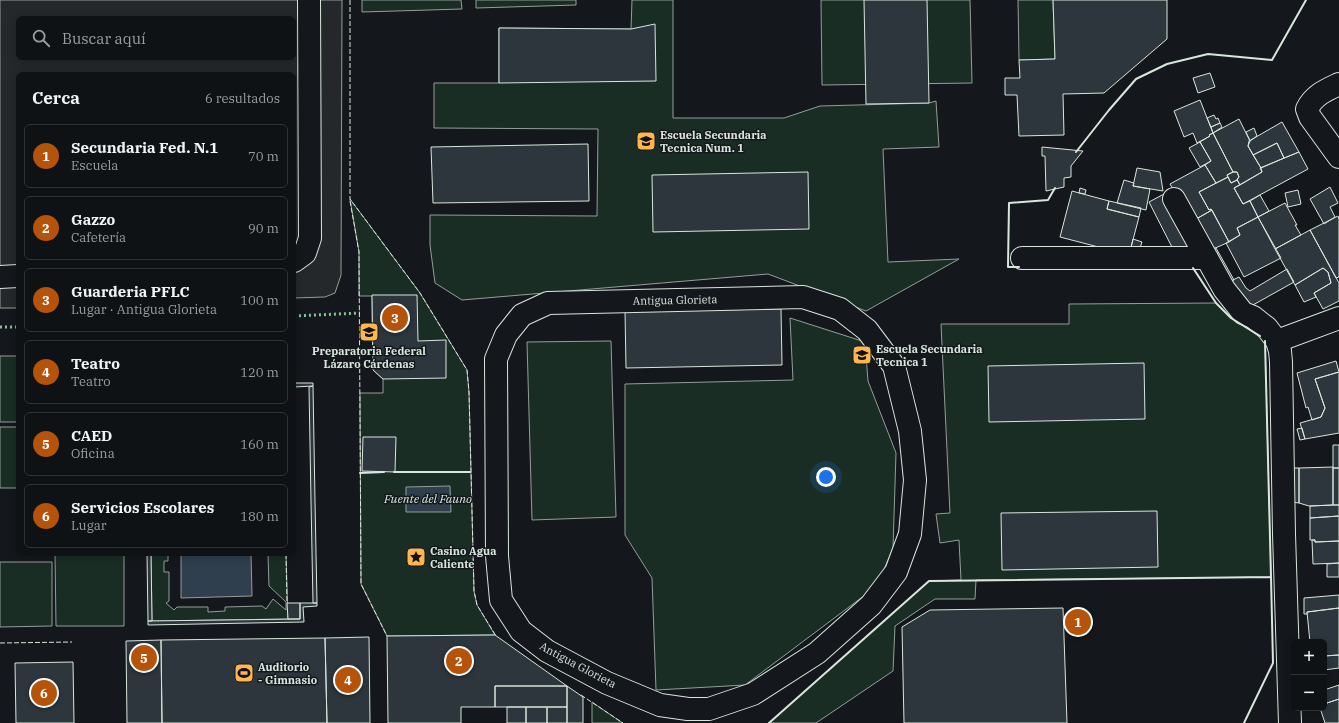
<!DOCTYPE html>
<html lang="es">
<head>
<meta charset="utf-8">
<style>
  :root { --surface:#0f1215; --page:#1d2022; --text:#f1f3f6; --muted:#9b9ea0; --line:#2f3234; --accent:#b45309 }
  body { margin:0; font-family:"IBM Plex Serif",serif; background:var(--page); color:var(--text) }
  .controls { position:absolute; right:12px; bottom:12px; display:grid; overflow:hidden; border-radius:6px; box-shadow:0 2px 10px #0003 }
  .controls button { width:36px; height:36px; display:grid; place-items:center; padding:0; border:0; border-bottom:1px solid var(--line); background:var(--surface); color:var(--text); font:20px sans-serif }
  .you { position:absolute; left:826px; top:477px; width:14px; height:14px; margin:-10px; border:3px solid #fff; border-radius:50%; background:#1a73e8; box-shadow:0 0 0 6px #1a73e833 }
  .badge { display:grid; place-items:center; width:26px; height:26px; border-radius:50%; background:var(--accent); color:#fff; font-size:13px; font-weight:700 }
  .pin { position:absolute; translate:-50% -50%; border:2px solid #fff; box-shadow:0 1px 4px #0006 }
  .list { margin:0; padding:0; list-style:none }
  h2 { display:flex; justify-content:space-between; align-items:center; height:52px; margin:0; padding:0 16px; font-size:17px }
  h2 small { font-size:13px; font-weight:400; color:var(--muted) }
  .list li { display:grid; grid-template-columns:26px 1fr auto; gap:12px; align-items:center; box-sizing:border-box; height:64px; margin:0 8px 8px; padding:0 8px; border:1px solid var(--line); border-radius:6px }
  .list b { display:block; font-size:15px; white-space:nowrap }
  .list p { margin:0; font-size:13px; white-space:nowrap; color:var(--muted) }
  .list em { font-size:13px; font-style:normal; color:var(--muted) }
  .icon { flex:none; width:22px; height:22px; fill:none; stroke:currentColor; stroke-width:2; stroke-linecap:round; stroke-linejoin:round }
  .map { position:relative; flex:none; width:1339px; height:723px; overflow:hidden }
  .search { position:absolute; background:var(--surface); box-shadow:0 2px 10px #0003; left:16px; top:16px; width:280px; height:44px; display:flex; align-items:center; gap:10px; box-sizing:border-box; padding:0 14px; border-radius:6px; color:var(--muted); font-size:15px }
  .panel { position:absolute; background:var(--surface); box-shadow:0 2px 10px #0003; left:16px; top:72px; width:280px; height:484px; border-radius:6px }
  .map>svg:first-child { display:block }
  .green { fill:#1a2d24; stroke:#939e99 }
  .parking { fill:#24282b; stroke:#939e99; fill-rule:evenodd }
  .water { fill:#2f3f4d; stroke:#939e99 }
  .building { fill:#2c363c; stroke:#d8e6dc }
  .lines { fill:none; stroke-linecap:round; stroke-linejoin:round }
  .minor-casing { stroke:#d8e6dc; stroke-width:24 }
  .minor { stroke:#14181c; stroke-width:22 }
  .hedge { stroke:#8ac095; stroke-width:3; stroke-dasharray:2 3; stroke-linecap:butt }
  .fence { stroke:#d8e6dc; stroke-width:1; stroke-dasharray:5 2; stroke-linecap:butt }
  .wall { stroke:#d8e6dc; stroke-width:2 }
  .labels { text-anchor:middle; stroke-width:3; stroke-linejoin:round; paint-order:stroke }
  .poi-label { font-size:11px; font-weight:bold; fill:#d8e6dc; stroke:#14181c; text-anchor:start }
  .street-label { font-size:11px; fill:#d8e6dc; stroke:#14181c }
  .water-label { font-size:12px; font-style:italic; fill:#d8e6dc; stroke:#14181c }
</style>
</head>
<body>
<div class="map">
<svg width="1339" height="723" viewBox="0 0 1339 723">
  <rect width="100%" height="100%" fill="#14181c"/>
  <!-- green -->
  <path class="green" d="M362 0H461L462 9 362 12Z
    M476 0H576V5L476 8Z
    M632 0H673V118H784L820 106 929 103 936 101 939 147 883 149 888 262 959 259 866 311 768 274 462 300 435 283 430 245V215L597 216 598 129 434 128V83H499V28L631 29Z
    M821 0H970L972 83 822 85Z
    M1018 0H1053L1055 59 1019 60Z
    M350 199 420 293 467 370 469 392 474 591 477 605 495 635 387 636 361 584 360 393H383V379L373 370 372 296H359V252Z
    M1216 303 1231 318 1265 340 1271 577 976 580 975 599H935L895 626 893 671 816 723H769L929 581 961 580 959 540 940 543 936 514 950 513 941 324H1069V304Z
    M790 318 865 342 868 381 896 453 893 548 877 586 745 685 656 690 652 578 625 535V384L793 380Z
    M611 341 616 517 532 520 527 342Z
    M0 356H18V422H0Z
    M0 427H18V488H0Z
    M55 554H124V626H56Z
    M151 554H168V561H164V572H169V601L166 603 174 610 177 607H208V612L225 611V607L262 606 266 609 273 599 286 610V602L269 586 268 554H286L288 619 152 621Z
    M0 562H52V626L0 627Z
    M592 702 621 722 623 723H592Z"/>
  <!-- parking -->
  <path class="parking" d="M0 0H342L341 275 335 293 325 297 294 298V74H18V308H0ZM18 18H294V58H18Z"/>
  <!-- water -->
  <path class="water" d="M450 486 451 512H406V487Z
    M181 554H251L252 596 181 598Z"/>
  <!-- building -->
  <path class="building" d="M864 0H927L929 103 866 104Z
    M1053 0H1167V39L1104 93 1063 94 1064 135 1019 136 1017 95H1005V78H1020L1019 60 1055 59Z
    M655 24 656 81 499 83V28L631 29Z
    M1210 73 1215 87 1198 93 1193 78Z
    M1200 100 1213 133 1209 135 1210 136 1197 143 1193 133 1184 137 1174 111Z
    M1214 115 1216 119 1218 118 1220 123 1211 127 1207 118Z
    M1239 119 1250 141 1248 146 1261 168 1262 172 1240 185 1237 179 1239 177 1237 172H1233L1213 133Z
    M1282 122 1299 152 1284 158 1277 143 1253 155 1248 146 1249 141Z
    M1220 123 1222 127 1213 133 1211 127Z
    M1254 128 1257 136 1250 141 1246 132Z
    M1213 133 1233 172 1227 175 1228 177 1216 183 1205 165 1211 161 1200 142 1210 136 1209 135Z
    M1200 142 1211 161 1200 167 1189 148Z
    M1277 143 1284 158 1261 168 1253 155Z
    M588 144 589 201 433 203 431 147Z
    M1042 147 1083 151 1071 166V177L1064 178V187L1046 191 1045 156H1042Z
    M1299 152 1308 169 1243 204 1234 188 1262 172 1260 168Z
    M1205 165 1216 183 1199 192 1209 210 1211 209 1212 210 1191 222 1170 184Z
    M1137 168 1160 172 1163 191 1133 186Z
    M808 172 809 229 653 232 652 175Z
    M1233 172H1237L1239 177 1237 180 1231 183 1227 175Z
    M1228 177 1231 183 1237 180 1240 185 1234 188 1243 204 1250 201 1258 217 1237 228 1240 235 1229 242 1211 209 1209 210 1199 192Z
    M1124 180 1134 183 1133 186 1150 189 1146 210 1117 203Z
    M1330 187 1338 203 1330 207 1335 217 1324 224 1310 199Z
    M1080 188 1086 190 1085 194 1079 193Z
    M1298 190 1301 204 1288 207 1285 193Z
    M1072 191 1109 201 1107 209 1139 217 1129 255 1060 237Z
    M1164 194 1190 246 1176 255 1149 202Z
    M1260 195 1269 211 1258 217 1250 201Z
    M1109 201 1141 208 1139 217 1107 209Z
    M1285 203 1297 225H1295L1301 235 1275 249 1258 217Z
    M1212 210 1229 242 1213 249 1196 219Z
    M1338 216 1339 219V277L1336 278 1310 230Z
    M1258 217 1281 258 1244 277 1226 243 1240 235 1237 228Z
    M1310 230 1339 283V301L1323 309 1314 293 1331 283 1328 272 1323 268 1295 285 1275 249Z
    M1133 239 1142 242 1138 254 1130 251Z
    M1216 248 1234 280 1231 281 1213 249Z
    M1323 268 1328 272 1331 283 1314 293 1316 297 1304 302 1295 285Z
    M1287 269 1294 282 1244 310 1231 281 1239 277 1246 288 1250 291Z
    M372 295H417L418 341 446 340V378L383 379 373 370Z
    M781 309 782 365 626 368 625 311Z
    M1336 361 1339 372 1315 379 1325 408 1321 417 1312 420 1308 407 1306 408 1297 373Z
    M1144 363 1145 419 989 422 988 366Z
    M1339 372V433L1305 439 1300 423 1321 417 1325 408 1315 379Z
    M294 383H313V386L294 387Z
    M313 386 315 501 317 603H313L311 501 309 387Z
    M1302 428 1305 439 1300 440 1297 429Z
    M363 437H396L395 472 362 471Z
    M1333 445H1339V468H1333Z
    M1333 467V505L1309 506 1299 503V468Z
    M1292 468H1299V503L1291 502Z
    M1333 468H1339V505H1333Z
    M1333 505H1339V516L1310 518V506Z
    M1157 511 1158 567 1002 570 1001 513Z
    M1339 516V541L1315 542V540H1310V518Z
    M1312 540H1315V542L1339 541V563L1313 564Z
    M147 554H151L152 621H148Z
    M1339 563V577H1327V564Z
    M1339 595V608L1307 612V614H1304V598Z
    M287 603H300V619H288Z
    M300 603H317V606L303 607 304 622 148 625V621L300 619Z
    M1063 608 1067 723H904L902 627 930 610Z
    M1339 608V655L1324 656V642H1310L1307 612Z
    M495 635 567 686H495V707H461V723H388L387 636Z
    M369 637 370 723H327L325 638Z
    M325 638 327 723H162L161 640Z
    M161 640 162 723H127L126 641Z
    M1339 655V668L1324 670V656Z
    M73 662 74 723H16L15 663Z
    M1339 685V699L1324 704V690Z
    M495 686H567V707H495Z
    M567 686 583 697V723H567Z
    M1339 699V723H1325L1320 708H1324V704Z
    M507 707H526V723H507Z
    M526 707H547V723H526Z
    M547 707H567V723H547Z"/>
  <g class="lines">
    <defs>
      <path id="minor" d="M1339 84C1326 90 1314 95 1307 109L1310 117 1339 157
        M1174 199 1224 289 1243 313 1253 317 1267 328 1277 341 1280 351 1281 362 1284 534 1290 723
        M1022 258H1207
        M294 261 305 253 310 238 309 0
        M0 277 18 276
        M803 297 840 309 867 330 894 366 910 431 915 480 910 534 896 572 871 605 817 653 753 694 709 709H688L660 705 607 683 547 651 521 631 501 600 497 556 496 359 506 335 522 315 548 303Z
        M1277 341 1339 318"/>
    </defs>
    <!-- minor casing -->
    <use href="#minor" class="minor-casing"/>
    <!-- minor -->
    <use href="#minor" class="minor"/>
    <!-- hedge -->
    <path class="hedge" d="M294 316 360 313
      M0 327H18"/>
    <!-- fence -->
    <path class="fence" d="M350 0V199L420 293 467 370 469 392 474 591 477 605 496 636
      M350 201 359 252 361 584 387 636
      M286 554 287 603
      M0 643 72 642
      M581 695 623 723"/>
    <!-- wall -->
    <path class="wall" d="M1076 152 1109 110 1136 79 1167 64 1208 54 1272 60 1306 0
      M1019 267H1008L1009 203 1048 200 1055 188
      M1193 268 1216 303 1231 318 1260 336
      M1265 341 1271 577
      M394 472H470
      M360 473 384 472
      M769 723 929 581 1271 577 1273 663 1244 723"/>
  </g>
  <!-- icons -->
  <defs>
    <symbol id="school-square" viewBox="-11 -11 22 22"><rect x="-9" y="-9" width="18" height="18" rx="4" fill="#ffb74d" stroke="#14181c"/><path d="M0-5L7-2L0 1L-7-2ZM-4 1L0 2.5L4 1V4Q0 6-4 4Z" fill="#111"/></symbol>
    <symbol id="sight-square" viewBox="-11 -11 22 22"><rect x="-9" y="-9" width="18" height="18" rx="4" fill="#ffb74d" stroke="#14181c"/><path d="M0-6L1.8-2.2L6-1.7L2.9 1.2L3.7 5.4L0 3.3L-3.7 5.4L-2.9 1.2L-6-1.7L-1.8-2.2Z" fill="#111"/></symbol>
    <symbol id="stadium-square" viewBox="-11 -11 22 22"><rect x="-9" y="-9" width="18" height="18" rx="4" fill="#ffb74d" stroke="#14181c"/><path d="M0-5a6.5 5 0 1 0 0 10a6.5 5 0 1 0 0-10ZM-3.5-1.8h7v3.6h-7Z" fill="#111"/></symbol>
  </defs>
  <g fill-rule="evenodd">
    <use href="#school-square" x="635" y="130" width="22" height="22"/>
    <use href="#school-square" x="358" y="321" width="22" height="22"/>
    <use href="#school-square" x="851" y="344" width="22" height="22"/>
    <use href="#sight-square" x="405" y="546" width="22" height="22"/>
    <use href="#stadium-square" x="233" y="662" width="22" height="22"/>
  </g>
  <g class="labels">
    <!-- poi labels -->
    <g class="poi-label">
      <text x="660" y="139">Escuela Secundaria<tspan x="660" dy="13">Tecnica Num. 1</tspan></text>
      <text x="876" y="353">Escuela Secundaria<tspan x="876" dy="13">Tecnica 1</tspan></text>
      <text x="369" y="355" text-anchor="middle">Preparatoria Federal<tspan x="369" dy="13">Lázaro Cárdenas</tspan></text>
      <text x="430" y="555">Casino Agua<tspan x="430" dy="13">Caliente</tspan></text>
      <text x="258" y="671">Auditorio<tspan x="258" dy="13">- Gimnasio</tspan></text>
    </g>
    <!-- street labels -->
    <g class="street-label">
      <text transform="translate(675 300) rotate(-1)" y="4">Antigua Glorieta</text>
      <text transform="translate(578 665) rotate(28)" y="4">Antigua Glorieta</text>
    </g>
    <!-- water labels -->
    <g class="water-label">
      <text x="428" y="503">Fuente del Fauno</text>
    </g>
  </g>
</svg>
<div class="controls">
<button>+</button>
<button>−</button>
</div>
<div class="you"></div>
<div class="pin badge" style="left:1078px;top:622px">1</div>
<div class="pin badge" style="left:459px;top:661px">2</div>
<div class="pin badge" style="left:395px;top:318px">3</div>
<div class="pin badge" style="left:348px;top:680px">4</div>
<div class="pin badge" style="left:144px;top:658px">5</div>
<div class="pin badge" style="left:44px;top:693px">6</div>
<div class="search"><svg class="icon" aria-label="search" viewBox="0 0 24 24"><circle cx="10" cy="10" r="6"/><path d="M15 15l6 6"/></svg>Buscar aquí</div>
<section class="panel">
<h2>Cerca<small>6 resultados</small></h2>
<ul class="list">
<li><span class="badge">1</span><div><b>Secundaria Fed. N.1</b><p>Escuela</p></div><em>70 m</em></li>
<li><span class="badge">2</span><div><b>Gazzo</b><p>Cafetería</p></div><em>90 m</em></li>
<li><span class="badge">3</span><div><b>Guarderia PFLC</b><p>Lugar · Antigua Glorieta</p></div><em>100 m</em></li>
<li><span class="badge">4</span><div><b>Teatro</b><p>Teatro</p></div><em>120 m</em></li>
<li><span class="badge">5</span><div><b>CAED</b><p>Oficina</p></div><em>160 m</em></li>
<li><span class="badge">6</span><div><b>Servicios Escolares</b><p>Lugar</p></div><em>180 m</em></li>
</ul>
</section>
</div>
</body>
</html>
